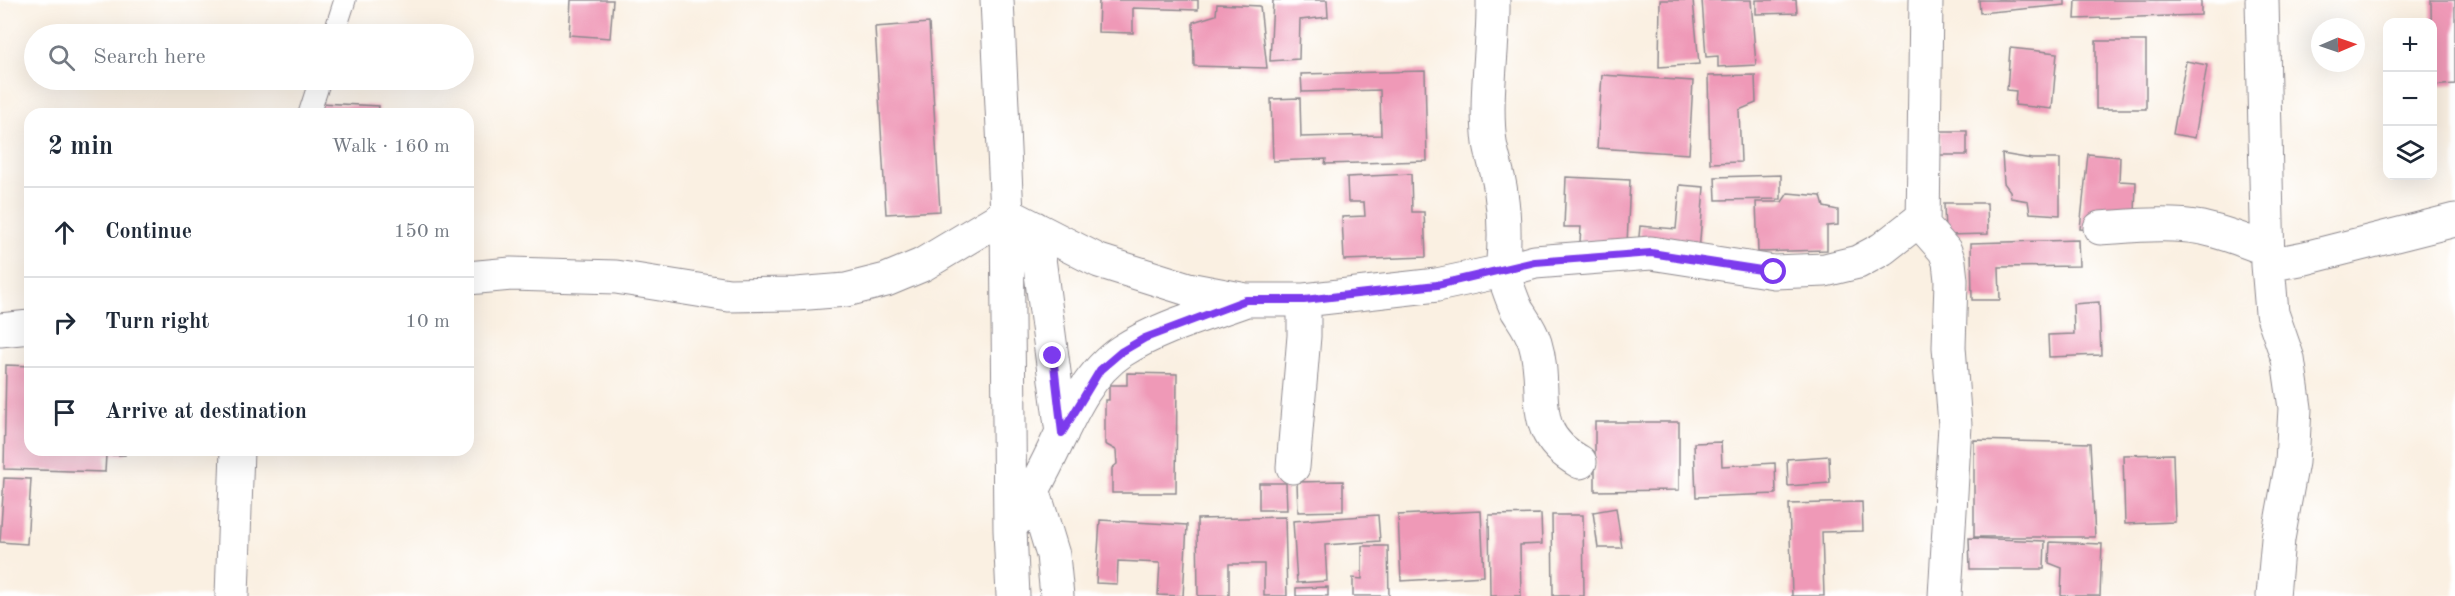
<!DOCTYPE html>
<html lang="en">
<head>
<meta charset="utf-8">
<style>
  :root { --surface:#fff; --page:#f6f6f7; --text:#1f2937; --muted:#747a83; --line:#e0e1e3 }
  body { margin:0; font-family:"Old Standard TT",serif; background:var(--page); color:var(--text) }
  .controls { position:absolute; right:18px; top:18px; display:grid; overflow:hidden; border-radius:12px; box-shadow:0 6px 24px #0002 }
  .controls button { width:54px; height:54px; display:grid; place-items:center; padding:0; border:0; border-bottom:2px solid var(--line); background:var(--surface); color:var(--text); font:30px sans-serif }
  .compass { position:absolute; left:2311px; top:18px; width:54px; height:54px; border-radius:50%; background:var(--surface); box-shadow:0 6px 24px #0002; rotate:88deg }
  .stop { position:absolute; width:18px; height:18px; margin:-14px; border:4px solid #7c3aed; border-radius:50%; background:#fff }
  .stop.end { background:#7c3aed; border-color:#fff; box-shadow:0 2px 6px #0008 }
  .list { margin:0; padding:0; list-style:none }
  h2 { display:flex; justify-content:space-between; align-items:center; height:78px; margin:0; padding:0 24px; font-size:26px }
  h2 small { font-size:20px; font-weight:400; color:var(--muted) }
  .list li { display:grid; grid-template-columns:39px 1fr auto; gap:18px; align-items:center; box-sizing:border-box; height:90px; padding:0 24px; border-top:2px solid var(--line) }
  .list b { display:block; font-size:22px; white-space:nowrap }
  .list em { font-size:20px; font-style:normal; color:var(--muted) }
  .icon { flex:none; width:33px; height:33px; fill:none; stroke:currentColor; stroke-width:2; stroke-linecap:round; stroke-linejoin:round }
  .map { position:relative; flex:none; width:2455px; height:596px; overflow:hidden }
  .search { position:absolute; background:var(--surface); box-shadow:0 6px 24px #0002; left:24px; top:24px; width:450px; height:66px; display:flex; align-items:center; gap:15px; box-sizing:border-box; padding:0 21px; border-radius:33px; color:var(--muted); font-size:22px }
  .panel { position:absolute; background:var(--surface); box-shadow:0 6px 24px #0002; left:24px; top:108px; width:450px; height:348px; border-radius:18px }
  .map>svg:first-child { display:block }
  .building { fill:#ef99b7 }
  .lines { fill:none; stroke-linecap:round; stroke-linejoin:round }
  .lane-casing { stroke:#8e898e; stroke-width:23 }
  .street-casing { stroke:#8e898e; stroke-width:35 }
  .lane { stroke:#fff; stroke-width:21 }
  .street { stroke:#fff; stroke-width:33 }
  .route { stroke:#7c3aed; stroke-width:8 }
</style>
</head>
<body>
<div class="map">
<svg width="2455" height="596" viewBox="0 0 2455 596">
  <rect width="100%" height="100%" fill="#fff"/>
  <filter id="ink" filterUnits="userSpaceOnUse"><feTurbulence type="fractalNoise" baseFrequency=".0167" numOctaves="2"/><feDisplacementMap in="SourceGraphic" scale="12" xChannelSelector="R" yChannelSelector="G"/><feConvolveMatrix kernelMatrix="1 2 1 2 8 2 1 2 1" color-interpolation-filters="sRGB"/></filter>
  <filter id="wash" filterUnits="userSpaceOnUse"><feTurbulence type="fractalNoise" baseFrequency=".008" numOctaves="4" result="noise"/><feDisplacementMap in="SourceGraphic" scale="24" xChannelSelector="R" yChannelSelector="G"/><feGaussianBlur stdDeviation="1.35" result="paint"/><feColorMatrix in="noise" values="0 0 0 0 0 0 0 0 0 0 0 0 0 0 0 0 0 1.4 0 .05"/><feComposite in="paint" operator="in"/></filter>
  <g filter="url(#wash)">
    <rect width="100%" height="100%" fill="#faf0e2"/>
    <g id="blocks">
      <!-- building -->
      <path class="building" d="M571 0H613L610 38 569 35Z
        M1099 0H1198V10L1133 8V33L1098 32Z
        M1273 0H1327L1328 17 1300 20 1299 59 1270 61Z
        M1660 0H1693L1699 64 1659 67Z
        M1702 0H1751L1756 65 1718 67V56L1706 57Z
        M1756 0H1796L1797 13 1756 14Z
        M1979 0H2065V5L1980 13Z
        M2076 0H2201V15L2075 19Z
        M2431 0H2455V84L2432 86Z
        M1217 4 1260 6 1267 68 1194 66 1193 22 1216 15Z
        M929 23 940 211 886 214 875 27Z
        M2096 41H2146V109H2096Z
        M2010 48 2057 53 2052 109 2015 105 2016 91 2007 90Z
        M2186 61 2207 65 2195 138 2173 134Z
        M1425 71 1427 161 1325 164 1326 159 1273 161 1271 99 1300 98 1301 137 1381 135 1380 90 1302 92 1301 74Z
        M1602 75 1693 81 1689 154 1597 148Z
        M1755 75 1756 103 1739 110 1741 162 1710 163 1708 76Z
        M320 103 379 106 378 114H319Z
        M1940 131H1967V155H1940Z
        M2002 154 2032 159H2060V215L2030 213 2028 201 2011 198 2010 191 2004 183Z
        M2088 154 2120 157 2119 181 2136 182 2135 214 2118 231 2080 229Z
        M1411 174 1412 212H1424L1426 257 1344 260 1342 217 1365 216 1364 202H1348L1347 177Z
        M1781 175V199L1716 200 1715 177Z
        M1566 177 1630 180 1627 244 1580 242 1581 227H1564Z
        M1680 185 1704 187 1699 253 1638 247 1640 226 1676 229Z
        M1788 193 1821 196 1824 207 1838 210V225L1827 226V250L1758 252 1756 202H1782Z
        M1944 203H1987L1988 234 1945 235Z
        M2078 240 2079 266 1999 267 2000 300H1972L1971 243Z
        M2099 302 2101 355 2049 357 2048 335 2074 334 2073 304Z
        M6 365 30 366V450H126L125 455H106L105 472 4 469Z
        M1127 373 1177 374 1176 493H1112V468L1117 464 1116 450 1105 444V400H1109V385H1127Z
        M1595 422H1679V490L1595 491Z
        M1974 440 2090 443 2095 537H1974Z
        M1721 442 1722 466 1775 463 1776 494 1696 497 1694 443Z
        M2173 454 2175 522 2125 524 2123 455Z
        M1829 456 1830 483 1788 486 1787 459Z
        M4 478 31 479 27 544 0 542Z
        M1343 481V511L1298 512 1297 482Z
        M1259 483H1286L1287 510H1259Z
        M1862 502 1863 531 1822 532 1824 596H1792L1789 504Z
        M1616 508 1622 548H1598L1593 512Z
        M1481 511 1484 576 1401 581 1398 515Z
        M1541 514 1542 544 1520 545 1521 596H1490L1489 515Z
        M1378 515 1380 541 1325 545 1327 581 1297 583 1293 521Z
        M1552 515H1583L1584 596H1553Z
        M1285 517 1287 596H1264V564H1229V596H1198L1197 519Z
        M1100 520 1187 525 1183 596 1158 595 1160 563 1118 561 1117 584 1096 583Z
        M1969 538 2045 541 2044 569H1970Z
        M2050 542 2102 544 2100 596H2061L2062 568 2049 563Z
        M1362 546H1388L1389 596H1353V578L1362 579Z
        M1328 587V596H1296V588Z"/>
    </g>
  </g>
  <g filter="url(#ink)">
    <use href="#blocks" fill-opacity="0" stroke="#8e898e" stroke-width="1.5"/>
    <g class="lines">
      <defs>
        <path id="lane" d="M334 34 345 0
          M309 114 320 80"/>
        <path id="street" d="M997 0 1007 214 1010 530 1013 596
          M1926 0 1923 226 1945 251 1949 262 1951 280 1949 347 1955 425 1945 596
          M2262 0 2268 265 2272 313 2288 359 2295 408 2292 462 2278 539 2273 596
          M1035 228 1062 433
          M2100 228C2133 226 2169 222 2202 228 2225 233 2246 241 2268 250
          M2268 265 2305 258 2455 220
          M468 278 511 274 616 277 729 295 796 294 846 290 886 280 922 265 1007 214 1099 261 1188 289 1246 300H1304L1437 285 1502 271C1505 244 1505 219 1501 193 1499 176 1493 160 1490 143 1484 95 1494 47 1493 0
          M0 330 30 327
          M1580 462C1524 431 1550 392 1535 343 1531 330 1524 321 1517 310 1511 298 1507 283 1502 271L1535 262 1651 253 1774 272 1825 270 1858 262 1882 249 1923 217
          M1293 467 1304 336V300
          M1033 489 1053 555 1057 596
          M1010 529C1021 511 1033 492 1042 473 1064 432 1081 378 1122 351 1159 327 1205 315 1246 300
          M232 596 237 450"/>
      </defs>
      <!-- lane casing -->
      <use href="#lane" class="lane-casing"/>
      <!-- street casing -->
      <use href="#street" class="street-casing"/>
      <!-- lane -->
      <use href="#lane" class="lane"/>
      <!-- street -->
      <use href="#street" class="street"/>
    </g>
  </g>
  <g class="lines" filter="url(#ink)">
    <!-- route -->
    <path class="route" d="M1053 356 1062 433 1100 370 1121 352 1145 338 1246 300H1304L1437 285 1535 262 1651 253 1774 272"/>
  </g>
</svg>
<div class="controls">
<button>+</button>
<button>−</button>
<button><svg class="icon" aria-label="layers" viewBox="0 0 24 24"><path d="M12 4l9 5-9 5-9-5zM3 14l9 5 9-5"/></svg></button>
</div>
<svg class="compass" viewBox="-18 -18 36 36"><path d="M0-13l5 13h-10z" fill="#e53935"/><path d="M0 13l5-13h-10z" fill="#747a83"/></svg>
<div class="stop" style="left:1774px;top:272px"></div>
<div class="stop end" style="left:1053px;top:356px"></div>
<div class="search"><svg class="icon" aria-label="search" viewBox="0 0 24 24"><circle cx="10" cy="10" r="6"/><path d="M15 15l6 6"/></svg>Search here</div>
<section class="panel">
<h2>2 min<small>Walk · 160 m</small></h2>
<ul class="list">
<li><svg class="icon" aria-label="ahead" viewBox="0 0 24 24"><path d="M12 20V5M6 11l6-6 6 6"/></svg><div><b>Continue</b></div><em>150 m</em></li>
<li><svg class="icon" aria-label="right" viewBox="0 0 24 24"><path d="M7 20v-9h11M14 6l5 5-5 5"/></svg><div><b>Turn right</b></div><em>10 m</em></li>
<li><svg class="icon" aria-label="arrive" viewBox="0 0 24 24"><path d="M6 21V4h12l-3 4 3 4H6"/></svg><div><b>Arrive at destination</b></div></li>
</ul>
</section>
</div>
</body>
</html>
